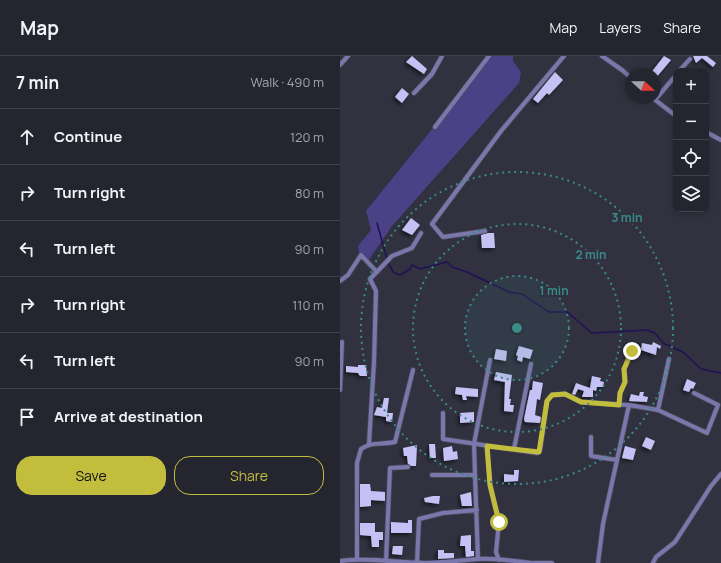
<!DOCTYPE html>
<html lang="en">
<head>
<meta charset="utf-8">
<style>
  :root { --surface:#252530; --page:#31313c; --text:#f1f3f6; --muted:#a3a5ab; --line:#42424c; --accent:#c3bd3e }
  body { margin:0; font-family:Manrope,sans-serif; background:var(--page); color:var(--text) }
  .controls { position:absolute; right:12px; top:12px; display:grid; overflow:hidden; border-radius:8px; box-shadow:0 2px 6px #0003 }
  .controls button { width:36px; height:36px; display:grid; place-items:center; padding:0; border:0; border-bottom:1px solid var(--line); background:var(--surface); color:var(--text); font:20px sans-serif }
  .compass { position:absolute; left:285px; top:12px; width:36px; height:36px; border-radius:50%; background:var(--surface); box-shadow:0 2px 6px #0003; rotate:111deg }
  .stop { position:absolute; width:12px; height:12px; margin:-9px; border:3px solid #c3bd3e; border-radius:50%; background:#fff }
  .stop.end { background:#c3bd3e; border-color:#fff; box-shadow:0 1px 4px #0008 }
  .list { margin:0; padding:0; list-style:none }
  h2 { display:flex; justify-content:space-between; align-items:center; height:52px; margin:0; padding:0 16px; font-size:17px }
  h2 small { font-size:13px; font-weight:400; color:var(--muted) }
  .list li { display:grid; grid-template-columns:26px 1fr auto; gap:12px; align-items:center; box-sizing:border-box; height:56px; padding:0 16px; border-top:1px solid var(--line) }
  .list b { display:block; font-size:15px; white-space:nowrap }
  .list em { font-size:13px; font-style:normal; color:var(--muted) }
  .actions { display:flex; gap:8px; padding:12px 16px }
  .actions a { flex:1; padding:9px 0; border:1px solid var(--accent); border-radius:16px; text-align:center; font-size:14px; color:var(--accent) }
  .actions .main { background:var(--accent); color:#111 }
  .icon { flex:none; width:22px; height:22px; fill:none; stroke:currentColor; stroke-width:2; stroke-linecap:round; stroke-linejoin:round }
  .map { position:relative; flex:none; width:381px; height:507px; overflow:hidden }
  header { display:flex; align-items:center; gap:24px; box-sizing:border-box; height:56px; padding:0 20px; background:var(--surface); border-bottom:1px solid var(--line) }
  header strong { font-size:19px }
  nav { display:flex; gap:22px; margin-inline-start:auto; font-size:14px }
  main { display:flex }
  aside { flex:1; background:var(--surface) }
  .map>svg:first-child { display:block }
  .green { fill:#4a4187 }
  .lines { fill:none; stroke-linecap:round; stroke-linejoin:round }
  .stream { stroke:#221056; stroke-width:1.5 }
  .building { fill:#c4c2f4; filter:url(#shadow) }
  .street-casing { stroke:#4d4d5b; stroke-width:5.5 }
  .street { stroke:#7a77ac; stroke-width:4 }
  .route { stroke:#c3bd3e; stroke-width:5 }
  .ring { fill:none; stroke:#398b87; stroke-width:2; stroke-dasharray:2 4 }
  .centre { fill:#398b87; stroke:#313140; stroke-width:2 }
  .ring-label { font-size:12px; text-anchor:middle; font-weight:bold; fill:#398b87; stroke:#313140; stroke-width:4; stroke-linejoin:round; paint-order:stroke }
</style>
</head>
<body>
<header>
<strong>Map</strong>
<nav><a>Map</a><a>Layers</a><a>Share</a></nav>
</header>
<main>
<aside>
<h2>7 min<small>Walk · 490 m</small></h2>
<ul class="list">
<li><svg class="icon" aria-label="ahead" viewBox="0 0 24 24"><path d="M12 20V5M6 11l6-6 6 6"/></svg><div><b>Continue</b></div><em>120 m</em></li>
<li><svg class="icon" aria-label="right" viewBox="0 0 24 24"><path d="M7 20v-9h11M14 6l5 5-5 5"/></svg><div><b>Turn right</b></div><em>80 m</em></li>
<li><svg class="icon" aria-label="left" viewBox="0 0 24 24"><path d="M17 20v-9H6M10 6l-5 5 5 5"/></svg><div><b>Turn left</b></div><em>90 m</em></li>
<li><svg class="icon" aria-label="right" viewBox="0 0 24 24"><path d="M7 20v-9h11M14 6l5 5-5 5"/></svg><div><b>Turn right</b></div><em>110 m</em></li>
<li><svg class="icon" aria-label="left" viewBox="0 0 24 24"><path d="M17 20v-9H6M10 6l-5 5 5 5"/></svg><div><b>Turn left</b></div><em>90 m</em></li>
<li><svg class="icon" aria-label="arrive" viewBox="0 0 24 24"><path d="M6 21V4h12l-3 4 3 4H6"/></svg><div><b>Arrive at destination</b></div></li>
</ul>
<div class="actions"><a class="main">Save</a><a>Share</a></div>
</aside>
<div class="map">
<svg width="381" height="507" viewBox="0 0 381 507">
  <defs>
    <filter id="shadow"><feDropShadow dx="-2" dy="2" stdDeviation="2" flood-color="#0009"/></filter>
  </defs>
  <rect width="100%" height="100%" fill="#313140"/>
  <!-- green -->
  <path class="green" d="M151 0H173V5L181 16 179 27 52 170 28 205 19 197 18 190 31 174 26 155Z"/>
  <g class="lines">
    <!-- stream -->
    <path class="stream" d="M37 167 47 203
      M48 207 54 217 60 219 70 213 72 209 80 213 107 206 112 211 127 216 169 236 182 238 209 256H227L252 277 307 274 315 277 323 287 343 296 361 313 381 317"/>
  </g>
  <!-- building -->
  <path class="building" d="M72 0 87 13 84 18 66 6Z
    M324 0 331 4 315 23V18H310Z
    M353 0H367L376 7 373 11 362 2 356 7Z
    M215 16 223 24 209 39 207 37 198 47 193 43Z
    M62 32 69 38 62 47 55 41Z
    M71 162 80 169 72 179 62 174Z
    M148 177H154L155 192H142L141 179Z
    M313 286 321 290 320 293 317 291 316 299 301 294 302 287 312 289Z
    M179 290 193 294 190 303 183 301 182 306 177 304 178 300 176 299Z
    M156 293 167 295 166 305 154 303Z
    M18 309H26L27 320H20L18 317 6 316V310L18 311Z
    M156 316 172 319 169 343H171L170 349H174L173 356 164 355 165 326 154 324Z
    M252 320 261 322 260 325 264 326 263 331H257L256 335 253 334V341H242L244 335 238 333 235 339 232 338 236 327 250 332Z
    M347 323 356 327 353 333 351 332 349 336 343 334Z
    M193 325 203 327 200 344 197 343 195 359 201 361 200 367 185 366 184 363 190 334H192Z
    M116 331 138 333V341L126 340 127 344H123L122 339 115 338Z
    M300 336H304L303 340 308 341 307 346 289 345 291 338 299 340Z
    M44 342H49L47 357H53L52 366 46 365V361L34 359 37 351 42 352Z
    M134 356V366L120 367V357Z
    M306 381 315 385 311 394 302 390Z
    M89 388H95L96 402H90Z
    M77 389 76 410H71L68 408 67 400H64L63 392Z
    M112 390 113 396 117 395 118 403 104 405 103 392Z
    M285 390 296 393 293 404 282 402Z
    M174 414H179L178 425 164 426V418L174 419Z
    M20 428H30L31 435 45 436V445L31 444V450L20 451Z
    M131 436 132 450H122L120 439Z
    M93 440H100L99 448 85 446 84 442Z
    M68 464H72V477H51V466L68 467Z
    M20 467H35V476H43V484H39V491H32L31 480 20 479Z
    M131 479V495H134V500L126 501 125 490H120L121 480Z
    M53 490H63L62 499 52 498Z
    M98 494H104V497H114V502L98 503Z"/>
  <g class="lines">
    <defs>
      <path id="street" d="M262 0 282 14 291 22
        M0 9 8 0
        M339 15 350 3
        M74 37 92 18 102 0
        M314 43 336 60
        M315 44 336 19
        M95 71 149 0
        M366 76 381 84
        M145 175 103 181 92 168 161 75 224 0
        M0 225 8 219 21 199 37 216
        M0 334 2 286
        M279 349 280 337 285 326 284 313 292 295
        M318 354 329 303
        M103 357V383L197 397 200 394 207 345 212 339 225 338 241 346 289 349 318 354 367 377 378 349 354 337
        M251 381V400L277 404
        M29 388 34 306 36 235 30 223 52 200 72 192 81 177
        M147 390 150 429 159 466 156 496 159 504
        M174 393 191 308
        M92 419H135L138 503
        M135 419 134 388 150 304
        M17 503V407L21 393C33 385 41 389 55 386L73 314
        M0 505C29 501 57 507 86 507 104 507 121 504 139 503 156 502 174 505 191 507
        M46 505 50 412 68 411
        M77 507 79 463 103 457 137 454
        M194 507H212
        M258 507 263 468 289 349
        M313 507 316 501 335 486 371 430 381 418"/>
    </defs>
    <!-- street casing -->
    <use href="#street" class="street-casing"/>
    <!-- street -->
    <use href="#street" class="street"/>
  </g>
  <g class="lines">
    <!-- route -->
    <path class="route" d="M159 466 150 429 147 390 199 396 207 345 212 339 225 338 241 346 279 349 280 337 285 326 284 313 292 295"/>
  </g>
  <!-- distance rings -->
  <circle cx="177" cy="272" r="52" fill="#398b87" fill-opacity=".12"/>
  <g class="ring">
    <circle cx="177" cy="272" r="52"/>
    <circle cx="177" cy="272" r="104"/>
    <circle cx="177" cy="272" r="156"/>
  </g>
  <circle cx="177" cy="272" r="6" class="centre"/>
  <g class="ring-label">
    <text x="287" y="166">3 min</text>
    <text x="251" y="203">2 min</text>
    <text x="214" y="239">1 min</text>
  </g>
</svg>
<div class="controls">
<button>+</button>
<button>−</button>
<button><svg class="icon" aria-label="locate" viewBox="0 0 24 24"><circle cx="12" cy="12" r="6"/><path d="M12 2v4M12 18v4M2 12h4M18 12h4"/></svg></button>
<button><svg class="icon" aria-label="layers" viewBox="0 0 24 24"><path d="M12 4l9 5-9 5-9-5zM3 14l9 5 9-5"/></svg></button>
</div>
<svg class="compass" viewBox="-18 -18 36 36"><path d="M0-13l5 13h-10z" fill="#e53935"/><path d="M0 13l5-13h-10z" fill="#a3a5ab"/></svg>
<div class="stop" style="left:159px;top:466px"></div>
<div class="stop end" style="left:292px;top:295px"></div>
</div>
</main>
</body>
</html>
